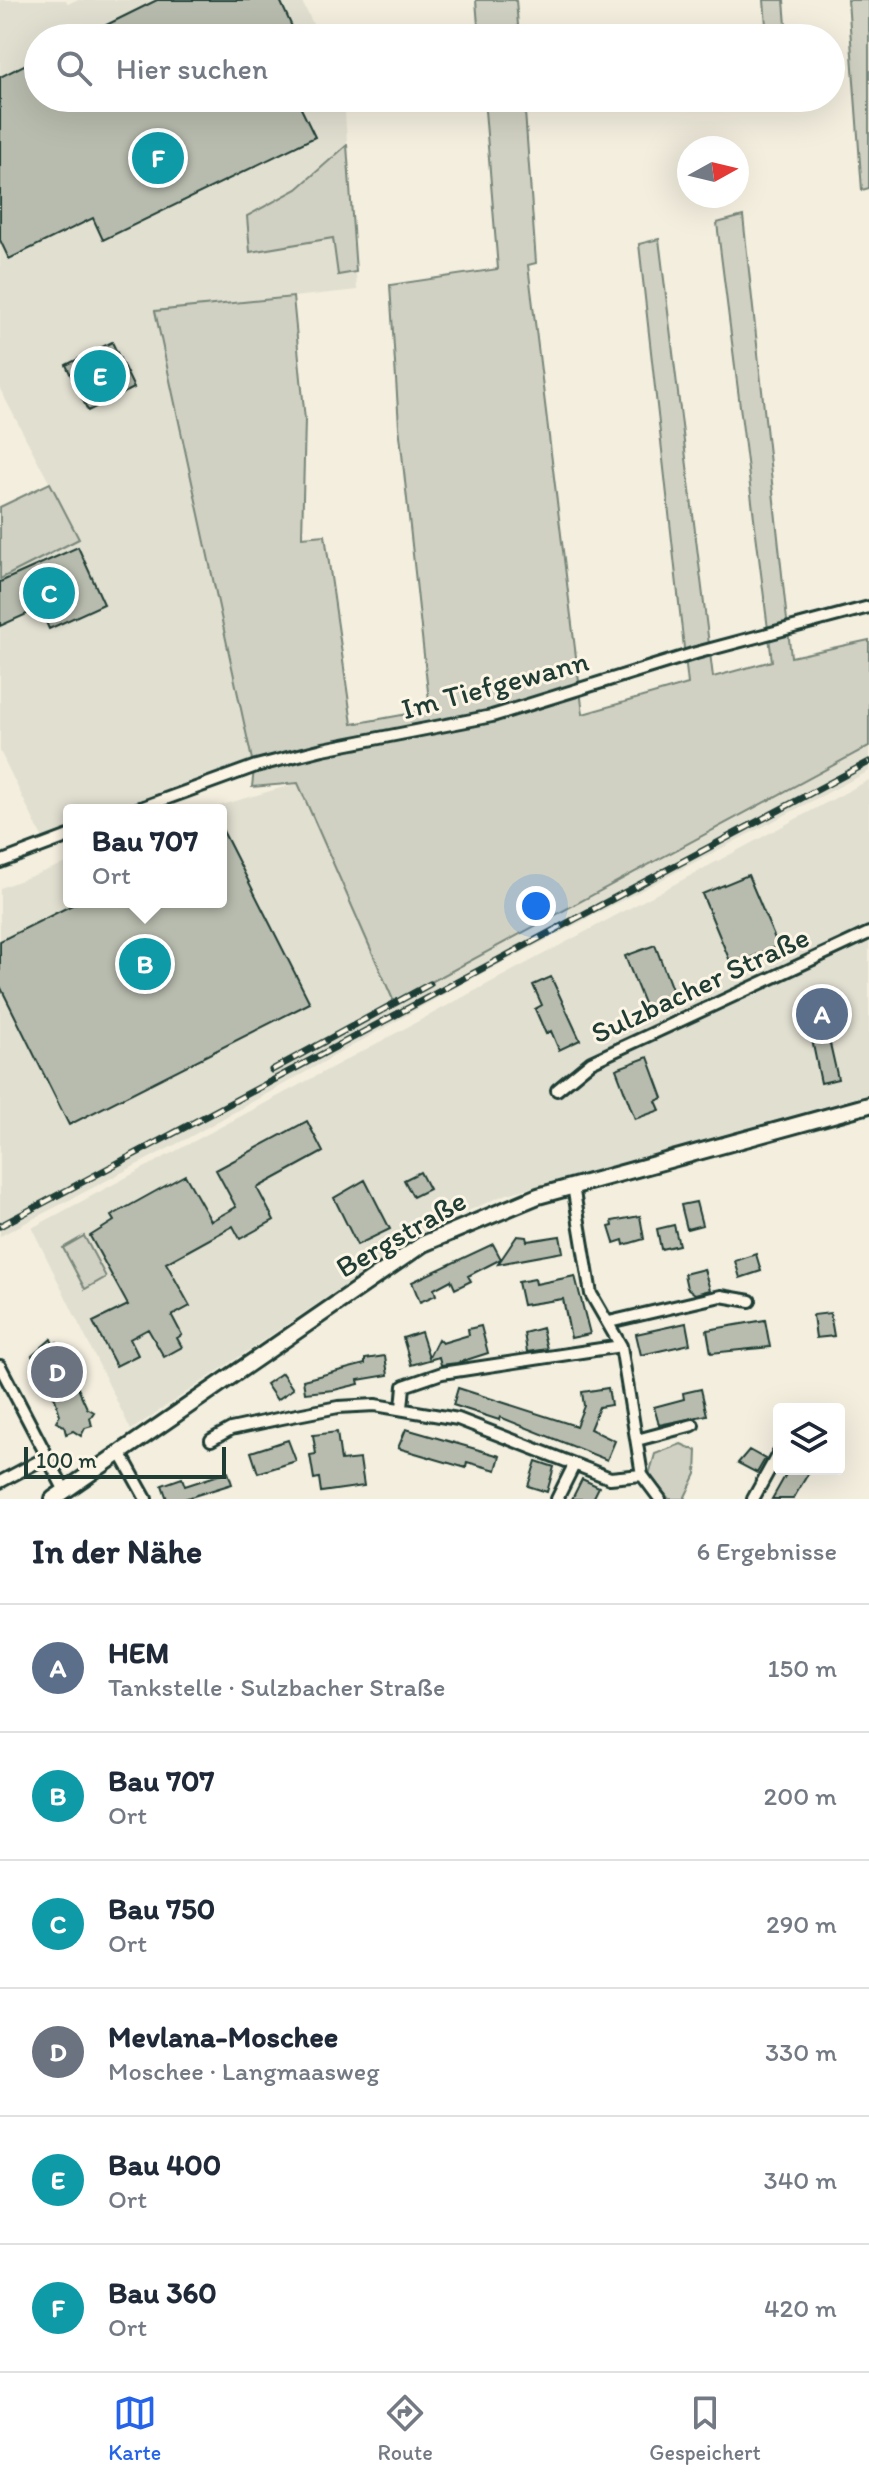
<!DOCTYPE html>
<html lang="de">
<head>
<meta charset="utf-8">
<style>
  :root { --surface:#fff; --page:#f2f2f3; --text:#1f2937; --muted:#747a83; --line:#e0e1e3; --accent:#2563eb }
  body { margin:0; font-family:Itim,sans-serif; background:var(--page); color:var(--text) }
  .controls { position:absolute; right:24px; bottom:24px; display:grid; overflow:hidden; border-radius:8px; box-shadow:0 8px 32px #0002 }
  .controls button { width:72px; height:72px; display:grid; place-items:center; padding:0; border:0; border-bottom:2px solid var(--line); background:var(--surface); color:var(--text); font:40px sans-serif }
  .compass { position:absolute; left:677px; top:136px; width:72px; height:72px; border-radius:50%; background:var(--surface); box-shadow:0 8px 32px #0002; rotate:82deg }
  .scale { position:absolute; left:24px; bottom:20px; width:202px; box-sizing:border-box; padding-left:8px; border:4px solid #1f3d34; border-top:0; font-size:22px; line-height:28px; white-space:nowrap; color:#1f3d34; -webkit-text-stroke:6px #fcf5e5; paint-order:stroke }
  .you { position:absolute; left:536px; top:906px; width:28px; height:28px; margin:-20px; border:6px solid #fff; border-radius:50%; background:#1a73e8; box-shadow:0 0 0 12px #1a73e833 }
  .badge { display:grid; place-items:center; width:52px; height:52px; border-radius:50%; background:var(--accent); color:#fff; font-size:26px; font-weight:700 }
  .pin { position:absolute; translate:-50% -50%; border:4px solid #fff; box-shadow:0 2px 8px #0006 }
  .popup { position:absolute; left:63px; top:804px; width:164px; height:104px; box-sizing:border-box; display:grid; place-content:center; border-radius:8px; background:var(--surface); filter:drop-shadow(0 2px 6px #0005); font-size:26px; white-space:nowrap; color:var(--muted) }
  .popup b { font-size:30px; color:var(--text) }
  .popup::after { content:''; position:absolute; left:50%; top:100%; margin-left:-16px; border:16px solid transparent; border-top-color:var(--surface) }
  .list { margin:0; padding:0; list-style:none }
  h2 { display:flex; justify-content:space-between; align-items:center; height:104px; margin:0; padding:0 32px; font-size:34px }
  h2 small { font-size:26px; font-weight:400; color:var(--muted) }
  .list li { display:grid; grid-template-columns:52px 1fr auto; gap:24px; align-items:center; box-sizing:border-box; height:128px; padding:0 32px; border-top:2px solid var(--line) }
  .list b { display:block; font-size:30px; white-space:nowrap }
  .list p { margin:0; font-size:26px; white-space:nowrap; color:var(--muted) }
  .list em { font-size:26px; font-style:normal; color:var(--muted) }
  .icon { flex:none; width:44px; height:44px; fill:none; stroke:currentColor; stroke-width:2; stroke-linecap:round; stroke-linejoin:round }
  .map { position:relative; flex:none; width:869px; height:1499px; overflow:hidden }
  .search { position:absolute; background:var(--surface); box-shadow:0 8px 32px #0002; left:24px; right:24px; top:24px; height:88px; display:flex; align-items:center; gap:20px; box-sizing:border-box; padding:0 28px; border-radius:44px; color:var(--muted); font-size:30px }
  .sheet { height:872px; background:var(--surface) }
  nav { display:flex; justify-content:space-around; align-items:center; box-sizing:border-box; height:112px; border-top:2px solid var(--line); background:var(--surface); font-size:22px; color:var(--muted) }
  nav a { display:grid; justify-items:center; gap:4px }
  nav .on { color:var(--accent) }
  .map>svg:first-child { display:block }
  .built { fill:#e1dfd0 }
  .green { fill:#d0d1c2; stroke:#78877b; stroke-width:2 }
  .building { fill:#b8bcae; stroke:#1f3d34; stroke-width:2 }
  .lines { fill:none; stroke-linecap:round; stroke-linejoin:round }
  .minor-casing { stroke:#1f3d34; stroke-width:16 }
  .secondary-casing { stroke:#1f3d34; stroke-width:20 }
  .minor { stroke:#fcf5e5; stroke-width:10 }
  .secondary { stroke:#fcf5e5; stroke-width:14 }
  .rail-casing { stroke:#1f3d34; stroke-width:7 }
  .rail { stroke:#fcf5e5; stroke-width:4; stroke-dasharray:12; stroke-linecap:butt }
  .labels { text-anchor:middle; stroke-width:6; stroke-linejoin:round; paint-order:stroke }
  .street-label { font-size:30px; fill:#1f3d34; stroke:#fcf5e5 }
</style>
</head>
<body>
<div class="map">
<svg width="869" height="1499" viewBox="0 0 869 1499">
  <rect width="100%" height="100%" fill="#f3eede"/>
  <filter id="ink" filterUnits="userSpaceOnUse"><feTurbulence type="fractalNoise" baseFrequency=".0125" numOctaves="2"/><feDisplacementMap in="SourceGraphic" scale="16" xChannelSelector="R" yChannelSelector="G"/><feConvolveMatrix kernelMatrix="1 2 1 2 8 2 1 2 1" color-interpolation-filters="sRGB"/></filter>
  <g filter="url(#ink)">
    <!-- built -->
    <path class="built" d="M0 0H66L68 4 76 0H301L320 38H38V98H344L357 290 155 312 254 769 141 810H69V836L46 845 0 751V579L79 539 0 389Z
      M869 746V771L464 983 186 1139 0 1236V888L69 862V902H221V810H205L298 783 395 1001Z
      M869 780V1094L504 1195 452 1218 395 1251 131 1430 32 1228Z"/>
    <!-- green -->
    <path class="green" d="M476 0H516L519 38H479Z
      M764 0H784L787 38H767Z
      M848 0H869V188L862 190Z
      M484 98H524L536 263 528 265 583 714 688 684 639 244 659 239 713 677 772 661 717 223 743 216 791 657 869 640V746L394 1002 298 783 252 787 254 769 155 311 293 297 305 420 302 537 325 535 352 724 430 710 399 426 390 285 498 269Z
      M347 145 356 272 338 275 333 238 250 252 247 216 297 189Z
      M50 483 79 539 0 579V507Z
      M84 1236 106 1277 85 1289 63 1248Z
      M681 1444 697 1451 696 1474 684 1499H669L649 1475 655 1454Z"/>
    <!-- building -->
    <path class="building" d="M157 0H280L297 38H80Z
      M38 58V98H296L315 137 103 240 93 218 9 259 0 240V77Z
      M112 342 134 388 88 411 66 365Z
      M78 547 104 604 49 629 40 608 0 626V582Z
      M221 827 310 1003 69 1125 0 986V941L78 902H221Z
      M748 875 778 946 732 966 702 894Z
      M655 945 676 1000 647 1011 625 956Z
      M551 977 580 1040 559 1050 551 1031 546 1034 535 1009 542 1005 533 985Z
      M825 1000 826 1005 841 1001 846 1021 826 1026 838 1079 821 1083 810 1030 805 1031 799 1007Z
      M648 1057 663 1098 656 1101 660 1110 635 1119 616 1069Z
      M307 1121 323 1152 257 1188 274 1220 240 1239 233 1226 166 1263 190 1306 172 1316 182 1335 177 1338 182 1347 164 1357 148 1329 130 1339 138 1355 116 1366 93 1322 128 1305 90 1236 114 1221 111 1216 185 1175 211 1221 236 1207 216 1170Z
      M420 1172 429 1189 413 1197 404 1180Z
      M365 1180 390 1229 357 1245 334 1198Z
      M696 1202 702 1225 687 1229 681 1205Z
      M640 1216 644 1239 624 1245 623 1240 614 1243 609 1227 613 1226 612 1221Z
      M674 1225 679 1245 661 1249 657 1229Z
      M517 1236 526 1237 527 1241 560 1236 563 1252 498 1264Z
      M493 1244 501 1259 468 1276 471 1281 455 1289 451 1280 434 1289 436 1295 420 1302 412 1282Z
      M756 1254 761 1271 740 1278 735 1261Z
      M704 1269 710 1290 695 1294 687 1288 684 1274Z
      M575 1276 590 1334 571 1338 563 1299 523 1305 518 1282 535 1279 536 1284Z
      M830 1313 834 1336 816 1338 813 1315Z
      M765 1320 770 1347 711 1353 707 1330Z
      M686 1323 690 1344 641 1355 636 1334Z
      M481 1326 488 1353 457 1363 441 1365 439 1357 411 1365 403 1338 421 1332 429 1357 438 1339 442 1343 469 1335 468 1329Z
      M542 1328 547 1349 527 1352 524 1333Z
      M51 1339 53 1344 57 1342 87 1408 94 1412 90 1418 92 1426 85 1428 81 1436 73 1431 66 1434 64 1426 56 1422 60 1415 55 1399 32 1356Z
      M385 1356 388 1375 358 1380 359 1384 334 1390 305 1393 303 1380 365 1364V1359Z
      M282 1373 293 1389 277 1400 266 1384Z
      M458 1388 576 1426 584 1406 582 1392 608 1388 611 1405 599 1407 590 1429 615 1441 607 1460 500 1417 499 1420 453 1405Z
      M701 1389 707 1415 659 1425 654 1407 684 1399 683 1393Z
      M406 1429 500 1456 496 1470 467 1462 466 1468 398 1448Z
      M337 1432 341 1461 360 1459 364 1486 321 1492 319 1478 314 1479 310 1455 316 1454 313 1435Z
      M288 1440 296 1461 258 1473 251 1452Z
      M749 1450 765 1459 757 1473 738 1463Z
      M536 1461 554 1467 547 1492 528 1486Z
      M789 1469H811L793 1499H772Z
      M228 1472 232 1484 184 1499H167L162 1485 182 1478 185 1486Z
      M582 1479 599 1487 593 1499H572Z"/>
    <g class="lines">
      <defs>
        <path id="minor" d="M135 810 256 766 323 749 492 716 696 653 869 607
          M0 862 69 836
          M557 1090 591 1062 869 933
          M573 1186 591 1294 621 1346 642 1475
          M609 1322 721 1296 750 1301
          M0 1366 65 1491
          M402 1408 404 1386 442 1373 621 1346
          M211 1440 231 1429 282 1418 338 1407 375 1405 458 1419 610 1478 642 1475 660 1499
          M637 1440 693 1425
          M121 1454 146 1499
          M0 1482 47 1457
          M557 1499 574 1465
          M753 1499 779 1452"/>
        <path id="secondary" d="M53 1499 423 1244 538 1196 869 1105"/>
      </defs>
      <!-- minor casing -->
      <use href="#minor" class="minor-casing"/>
      <!-- secondary casing -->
      <use href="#secondary" class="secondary-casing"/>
      <!-- minor -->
      <use href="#minor" class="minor"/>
      <!-- secondary -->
      <use href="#secondary" class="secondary"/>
      <defs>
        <path id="rail" d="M272 1070 430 984
          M0 1226 869 762"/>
      </defs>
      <!-- rail casing -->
      <use href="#rail" class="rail-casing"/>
      <!-- rail -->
      <use href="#rail" class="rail"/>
    </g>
  </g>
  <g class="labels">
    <!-- street labels -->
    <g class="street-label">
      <text transform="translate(495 685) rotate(-15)" y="10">Im Tiefgewann</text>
      <text transform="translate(700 985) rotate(-25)" y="10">Sulzbacher Straße</text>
      <text transform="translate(401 1234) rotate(-30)" y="10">Bergstraße</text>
    </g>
  </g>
</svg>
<div class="controls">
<button><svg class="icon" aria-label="layers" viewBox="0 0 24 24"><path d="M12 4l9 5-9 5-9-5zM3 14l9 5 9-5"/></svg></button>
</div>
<svg class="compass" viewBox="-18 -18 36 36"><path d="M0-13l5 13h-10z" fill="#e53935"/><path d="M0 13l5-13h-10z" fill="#747a83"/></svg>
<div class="scale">100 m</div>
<div class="you"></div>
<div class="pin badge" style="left:822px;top:1014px;background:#5c6f8a">A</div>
<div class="pin badge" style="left:145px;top:964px;background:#0f9aa8">B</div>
<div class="popup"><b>Bau 707</b>Ort</div>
<div class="pin badge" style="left:49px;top:593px;background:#0f9aa8">C</div>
<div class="pin badge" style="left:57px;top:1372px;background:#6b7280">D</div>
<div class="pin badge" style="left:100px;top:376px;background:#0f9aa8">E</div>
<div class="pin badge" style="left:158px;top:158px;background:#0f9aa8">F</div>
<div class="search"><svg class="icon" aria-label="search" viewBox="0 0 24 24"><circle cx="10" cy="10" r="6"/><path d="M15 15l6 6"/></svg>Hier suchen</div>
</div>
<section class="sheet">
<h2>In der Nähe<small>6 Ergebnisse</small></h2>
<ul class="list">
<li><span class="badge" style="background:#5c6f8a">A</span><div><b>HEM</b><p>Tankstelle · Sulzbacher Straße</p></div><em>150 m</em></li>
<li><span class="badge" style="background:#0f9aa8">B</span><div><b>Bau 707</b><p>Ort</p></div><em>200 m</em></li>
<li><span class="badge" style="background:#0f9aa8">C</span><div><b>Bau 750</b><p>Ort</p></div><em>290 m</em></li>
<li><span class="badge" style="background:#6b7280">D</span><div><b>Mevlana-Moschee</b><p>Moschee · Langmaasweg</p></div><em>330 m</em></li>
<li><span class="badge" style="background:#0f9aa8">E</span><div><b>Bau 400</b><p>Ort</p></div><em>340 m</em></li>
<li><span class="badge" style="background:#0f9aa8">F</span><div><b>Bau 360</b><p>Ort</p></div><em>420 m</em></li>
</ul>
</section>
<nav>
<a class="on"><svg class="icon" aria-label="map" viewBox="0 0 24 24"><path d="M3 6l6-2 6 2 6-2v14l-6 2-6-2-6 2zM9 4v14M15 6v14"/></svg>Karte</a>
<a><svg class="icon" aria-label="directions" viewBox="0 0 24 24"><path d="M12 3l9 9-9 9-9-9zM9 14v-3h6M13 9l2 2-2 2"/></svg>Route</a>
<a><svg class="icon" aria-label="saved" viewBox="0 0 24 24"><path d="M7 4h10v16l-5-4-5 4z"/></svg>Gespeichert</a>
</nav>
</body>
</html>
